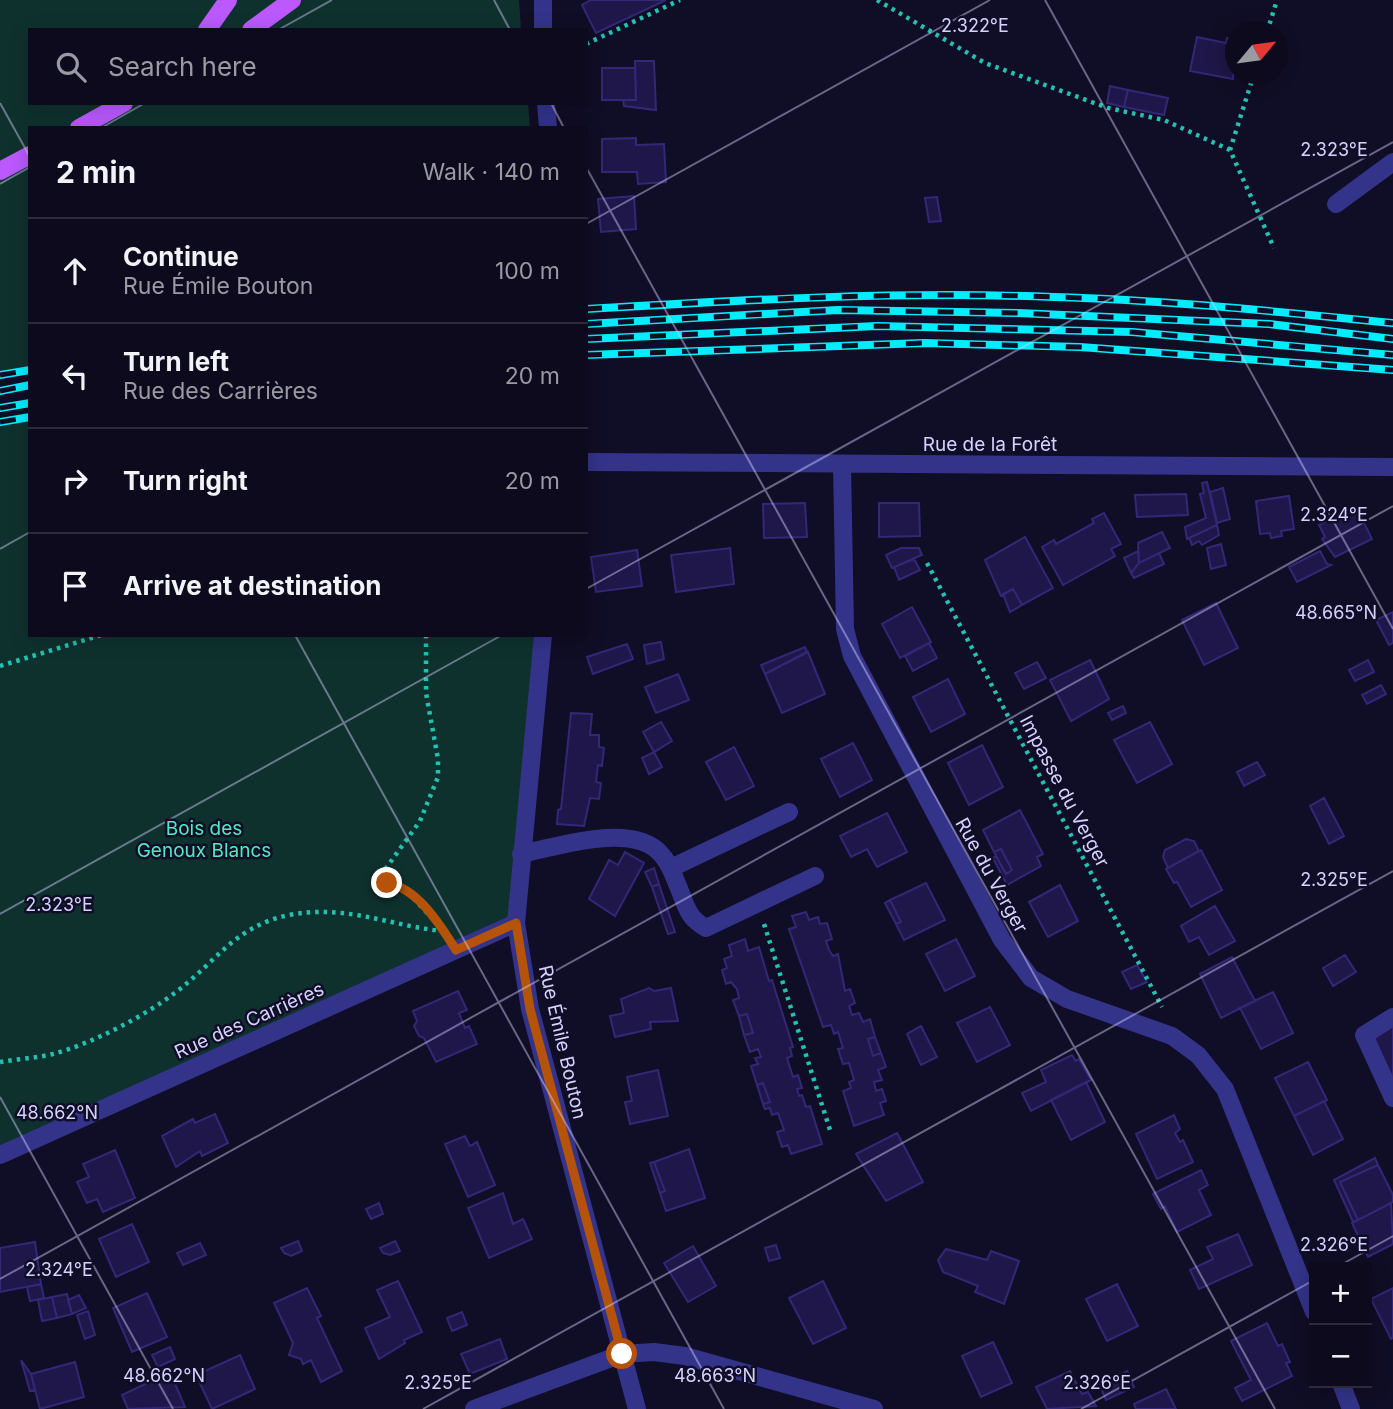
<!DOCTYPE html>
<html lang="en">
<head>
<meta charset="utf-8">
<style>
  :root { --surface:#0c0a1c; --page:#1a1829; --text:#f1f3f6; --muted:#9a9aa3; --line:#2c2b3b }
  body { margin:0; font-family:Inter,sans-serif; background:var(--page); color:var(--text) }
  .controls { position:absolute; right:21px; bottom:21px; display:grid; overflow:hidden; border-radius:0px; box-shadow:0 4px 18px #0003 }
  .controls button { width:63px; height:63px; display:grid; place-items:center; padding:0; border:0; border-bottom:2px solid var(--line); background:var(--surface); color:var(--text); font:35px sans-serif }
  .compass { position:absolute; left:1225px; top:21px; width:63px; height:63px; border-radius:50%; background:var(--surface); box-shadow:0 4px 18px #0003; rotate:61deg }
  .stop { position:absolute; width:21px; height:21px; margin:-16px; border:5px solid #b45309; border-radius:50%; background:#fff }
  .stop.end { background:#b45309; border-color:#fff; box-shadow:0 2px 7px #0008 }
  .list { margin:0; padding:0; list-style:none }
  h2 { display:flex; justify-content:space-between; align-items:center; height:91px; margin:0; padding:0 28px; font-size:30px }
  h2 small { font-size:23px; font-weight:400; color:var(--muted) }
  .list li { display:grid; grid-template-columns:46px 1fr auto; gap:21px; align-items:center; box-sizing:border-box; height:105px; padding:0 28px; border-top:2px solid var(--line) }
  .list b { display:block; font-size:26px; white-space:nowrap }
  .list p { margin:0; font-size:23px; white-space:nowrap; color:var(--muted) }
  .list em { font-size:23px; font-style:normal; color:var(--muted) }
  .icon { flex:none; width:38px; height:38px; fill:none; stroke:currentColor; stroke-width:2; stroke-linecap:round; stroke-linejoin:round }
  .map { position:relative; flex:none; width:1393px; height:1409px; overflow:hidden }
  .search { position:absolute; background:var(--surface); box-shadow:0 4px 18px #0003; left:28px; top:28px; width:560px; height:77px; display:flex; align-items:center; gap:18px; box-sizing:border-box; padding:0 24px; border-radius:0px; color:var(--muted); font-size:26px }
  .panel { position:absolute; background:var(--surface); box-shadow:0 4px 18px #0003; left:28px; top:126px; width:560px; height:511px; border-radius:0px }
  .map>svg:first-child { display:block }
  .green { fill:#0f312e }
  .building { fill:#1f1749; stroke:#342777; stroke-width:2 }
  .lines { fill:none; stroke-linecap:round; stroke-linejoin:round }
  .path { stroke:#23c1b2; stroke-width:4.5; stroke-dasharray:3.5 5; stroke-linecap:butt }
  .minor { stroke:#33338a; stroke-width:18 }
  .major { stroke:#bb59ff; stroke-width:18 }
  .rail-casing { stroke:#00edfd; stroke-width:8 }
  .rail { stroke:#100d26; stroke-width:5; stroke-dasharray:16; stroke-linecap:butt }
  .route { stroke:#b45309; stroke-width:9 }
  .ticks { fill:none; stroke:#d5d2ff; stroke-width:2; stroke-opacity:0.45 }
  .labels { text-anchor:middle; stroke-width:5; stroke-linejoin:round; paint-order:stroke }
  .street-label { font-size:19px; fill:#d5d2ff; stroke:#100d26 }
  .park-label { font-size:19px; fill:#52eabf; stroke:#100d26 }
  .ticks-label { font-size:18px; text-anchor:middle; fill:#d5d2ff; stroke:#100d26; stroke-width:5; stroke-linejoin:round; paint-order:stroke }
</style>
</head>
<body>
<div class="map">
<svg width="1393" height="1409" viewBox="0 0 1393 1409">
  <rect width="100%" height="100%" fill="#100d26"/>
  <!-- green -->
  <path class="green" d="M0 0H519L521 30H30V103H528L530 128H30V370L0 375Z
    M30 417V635H543L516 923 0 1148V422Z"/>
  <!-- building -->
  <path class="building" d="M591 0H666L596 33 582 5Z
    M1197 37 1226 43 1227 38 1236 40 1233 79 1190 71Z
    M635 61H654L656 110 624 106 623 100H636Z
    M602 68H635L636 100H602Z
    M1110 86 1128 90 1124 107 1107 103Z
    M1128 90 1168 98 1164 115 1124 107Z
    M636 138V145L664 144 666 182 638 184 637 172H602V139Z
    M634 196 636 229 601 232 598 199Z
    M937 197 941 221 929 222 925 198Z
    M1207 482 1217 525 1187 539 1185 527 1206 518 1200 494 1204 493 1202 483Z
    M1223 488 1230 519 1217 523 1210 492Z
    M1186 494 1188 515 1137 517 1135 495Z
    M1289 496 1294 529 1281 531 1282 536 1271 538 1270 533 1260 534 1256 501Z
    M805 503 807 537 764 538 763 504Z
    M879 503H919L920 536 879 537Z
    M1356 507 1372 539 1335 557 1322 539 1325 537 1319 525Z
    M1104 513 1121 544 1111 549 1115 556 1063 585 1042 547 1054 540 1056 544 1094 523 1092 519Z
    M1217 525 1219 535 1202 545 1199 541 1192 545 1189 538Z
    M1162 532 1170 548 1139 563 1138 543Z
    M1025 537 1053 588 1022 605 1013 589 1001 596 985 560Z
    M1221 544 1226 565 1211 569 1207 548Z
    M730 548 734 584 676 592 671 555Z
    M901 548H919L922 555 892 568 886 555Z
    M637 550 642 586 596 592 591 557Z
    M1138 551 1139 563 1131 573 1124 558Z
    M1320 551 1327 564 1331 565 1297 582 1289 567Z
    M1159 553 1164 564 1134 578 1131 573 1139 563Z
    M914 559 920 570 899 580 894 567Z
    M1013 589 1022 605 1010 612 1003 594Z
    M1216 603 1238 648 1204 665 1182 620Z
    M912 607 931 642 900 658 882 624Z
    M1393 612V643L1389 645 1376 620Z
    M661 642 664 659 647 664 644 645Z
    M929 643 937 658 913 671 905 656Z
    M627 644 633 659 593 674 587 657Z
    M805 647 807 652 765 674 761 665Z
    M808 652 825 694 782 713 765 674Z
    M1090 660 1109 699 1071 721 1050 680Z
    M1368 660 1374 672 1355 681 1349 670Z
    M1037 662 1046 678 1024 689 1015 673Z
    M678 674 689 700 656 713 645 687Z
    M948 679 965 714 931 732 913 697Z
    M1381 685 1386 694 1367 704 1362 695Z
    M1123 706 1126 713 1112 720 1108 713Z
    M571 713 592 714 590 735H599V747L604 748 602 766 598 765 597 773 596 782 601 783 599 799 590 798 584 826 557 824 558 810 561 809Z
    M661 722 672 741 654 752 643 732Z
    M1150 722 1172 764 1137 783 1114 740Z
    M853 743 872 780 840 797 821 759Z
    M982 745 1003 787 969 805 948 763Z
    M734 747 754 786 726 800 706 762Z
    M654 752 662 767 649 774 642 758Z
    M1257 762 1265 775 1244 786 1237 772Z
    M1324 798 1344 836 1329 844 1310 806Z
    M1020 810 1043 854 1037 857 1041 866 1007 885 993 858 996 856 1006 874 1012 870 1001 849 994 852 983 830Z
    M887 813 907 852 877 867 867 849 851 857 840 836Z
    M1186 839 1194 841 1199 851 1168 868 1163 857 1165 850Z
    M1001 849 1012 870 1006 874 994 852Z
    M1201 850 1222 890 1191 907 1177 882 1174 883 1166 869Z
    M625 852 644 863 615 916 589 899 609 860 618 865Z
    M654 868 659 884 652 887 645 872Z
    M926 883 945 920 904 940 896 924 901 922 890 900Z
    M659 884 675 932 668 934 652 887Z
    M1060 885 1078 921 1048 937 1029 902Z
    M890 900 901 922 896 924 885 903Z
    M1215 906 1235 941 1209 955 1199 937 1189 942 1181 926Z
    M806 912 809 920 818 917 820 924 827 923 832 939 826 941 829 950 833 956 838 954 845 991 850 989 855 1003 849 1006 852 1015 859 1013 863 1022 870 1019 875 1037 868 1039 873 1056 881 1053 886 1067 878 1070 882 1080 874 1082 876 1091 882 1089 886 1101 880 1103 884 1115 854 1126 843 1091 851 1088 849 1082 854 1080 849 1063 843 1064 838 1049 843 1048 838 1032 834 1034 831 1025 823 1027 789 929 796 927 792 916Z
    M745 939 748 951 759 947 769 981 772 980 793 1047 790 1048 792 1056 787 1058 793 1077 798 1075 802 1088 797 1089 799 1096 802 1095 806 1107 810 1106 822 1144 791 1154 788 1145 782 1147 777 1132 784 1130 778 1113 772 1115 770 1108 765 1109 763 1104 770 1102 763 1083 757 1085 751 1066 758 1064 755 1058 761 1057 758 1049 750 1052 744 1035 753 1033 747 1014 739 1016 733 1000 739 998 737 989 731 982 726 984 722 970 727 968 724 959 732 956 729 945Z
    M956 939 975 976 945 991 926 954Z
    M1345 955 1356 972 1333 986 1323 968Z
    M1232 957 1255 1001 1221 1018 1200 974Z
    M1137 965 1147 982 1131 989 1122 972Z
    M649 988 654 991 671 988 678 1021 650 1022 651 1029 615 1037 610 1016 624 1013 621 999Z
    M458 991 467 1010 459 1013 465 1028 469 1026 477 1044 436 1062 424 1038 419 1036 414 1026 417 1021 413 1011Z
    M1273 992 1293 1033 1261 1049 1240 1008Z
    M990 1007 1010 1045 977 1062 957 1023Z
    M747 1014 753 1033 744 1035 739 1016Z
    M1393 1022V1082L1372 1036Z
    M921 1026 937 1057 921 1065 907 1034Z
    M875 1037 881 1053 873 1056 868 1039Z
    M1072 1055 1076 1061 1079 1059 1091 1080 1031 1111 1022 1093 1046 1082 1041 1070Z
    M1308 1062 1327 1100 1294 1116 1275 1078Z
    M658 1070 668 1116 630 1124 625 1102 632 1101 627 1077Z
    M1086 1082 1105 1122 1071 1140 1051 1100Z
    M763 1083 770 1102 763 1104 757 1085Z
    M1324 1101 1343 1139 1313 1155 1294 1116Z
    M215 1114 228 1143 202 1156 200 1151 176 1167 162 1136 193 1119 195 1123Z
    M1174 1115 1180 1129 1175 1133 1180 1142 1183 1140 1193 1162 1157 1179 1136 1134Z
    M897 1133 923 1182 886 1201 856 1154Z
    M465 1136 470 1146 477 1142 495 1185 468 1197 445 1144Z
    M689 1149 705 1198 666 1211 660 1193 665 1191 654 1162Z
    M115 1150 135 1198 103 1212 97 1199 87 1203 77 1182 89 1177 83 1164Z
    M1375 1158 1378 1165 1340 1182 1358 1220 1353 1222 1334 1180Z
    M654 1162 665 1191 660 1193 650 1163Z
    M1378 1165 1393 1195V1202L1358 1220 1340 1182Z
    M1201 1170 1208 1185 1199 1190 1211 1215 1177 1232 1165 1206 1161 1209 1153 1194Z
    M503 1193 513 1224 523 1219 532 1239 489 1258 468 1208Z
    M379 1203 383 1214 371 1219 366 1209Z
    M1391 1203 1393 1244 1368 1257 1352 1223Z
    M132 1224 149 1262 116 1277 99 1239Z
    M1238 1234 1252 1265 1199 1289 1190 1270 1213 1259 1207 1247Z
    M298 1241 302 1251 291 1256 284 1253 281 1248Z
    M395 1241 400 1251 390 1255 383 1253 380 1248Z
    M35 1242 41 1284 0 1292V1248Z
    M200 1243 206 1255 183 1265 177 1253Z
    M776 1245 780 1258 769 1261 765 1248Z
    M693 1246 716 1286 688 1302 664 1263Z
    M946 1249 987 1260 991 1251 1019 1261 1004 1304 975 1292 978 1286 943 1272 938 1260Z
    M398 1281 422 1332 404 1340 405 1343 379 1359 365 1328 390 1317 377 1290Z
    M823 1281 846 1328 813 1344 789 1298Z
    M41 1284 44 1298 30 1301 27 1287Z
    M1117 1284 1138 1326 1107 1341 1086 1299Z
    M307 1288 321 1316 317 1318 342 1371 321 1382 311 1360 303 1364 301 1359 289 1355 293 1343 274 1303Z
    M1393 1288V1338L1391 1339 1371 1299Z
    M147 1293 167 1337 132 1352 113 1308Z
    M67 1294 72 1314 57 1318 52 1297Z
    M79 1295 86 1308 72 1314 68 1300Z
    M52 1297 57 1318 42 1321 38 1300Z
    M88 1311 95 1335 85 1339 77 1315Z
    M462 1312 467 1325 452 1331 447 1318Z
    M1267 1323 1278 1346 1282 1344 1290 1362 1286 1363 1292 1376 1242 1401 1235 1388 1251 1380 1231 1341Z
    M500 1339 507 1359 470 1374 461 1354Z
    M993 1342 1012 1383 981 1397 962 1356Z
    M170 1347 175 1359 158 1367 152 1355Z
    M240 1355 255 1389 212 1409 196 1375Z
    M21 1360 31 1374 35 1390 30 1391Z
    M75 1362 84 1397 40 1409 31 1374Z
    M1070 1371 1082 1394 1088 1392 1096 1406 1047 1409 1036 1387Z
    M1127 1371 1134 1387 1106 1400 1099 1384Z
    M170 1372 185 1407 128 1409 122 1395Z
    M1166 1389 1176 1409H1136L1134 1404Z"/>
  <g class="lines">
    <!-- path -->
    <path class="path" d="M877 0 985 63 1108 108 1164 120 1230 150
      M1267 32 1277 0
      M586 44 680 0
      M1254 74 1230 150 1274 248
      M927 563 1162 1007
      M426 635V693L438 759V777L420 821 384 871 382 878 404 888 443 930
      M0 666 101 635
      M764 924 831 1133
      M0 1062C17 1059 36 1058 53 1054 91 1044 145 1016 176 992 216 962 235 926 289 915 344 904 388 925 441 931"/>
    <!-- minor -->
    <path class="minor" d="M543 0V30
      M546 103 548 128
      M1336 204 1393 162
      M586 462 1393 467
      M842 464 845 629 852 656 1002 940 1031 978 1067 999 1172 1036 1198 1055 1225 1089 1314 1312
      M543 635 516 923 530 1009 637 1409
      M521 854C557 847 631 822 660 853 669 862 673 874 678 886 686 905 687 918 706 928L815 876
      M671 868 789 812
      M1393 1017 1364 1035 1393 1098
      M0 1155 516 923
      M1341 1383 1351 1409
      M474 1409 622 1354 654 1352 685 1356 874 1409"/>
    <!-- major -->
    <path class="major" d="M207 30 228 0
      M251 30 292 0
      M79 128 124 103
      M0 171 30 155"/>
    <defs>
      <path id="rail" d="M586 309C742 300 898 291 1054 297 1167 300 1280 312 1393 323
        M586 324 838 310 1018 313 1269 324 1393 339
        M586 339 877 326 1132 332 1393 355
        M586 355 924 343 1080 347 1393 370
        M0 375 30 370
        M0 391 30 385
        M0 408 30 403
        M0 422 30 417"/>
    </defs>
    <!-- rail casing -->
    <use href="#rail" class="rail-casing"/>
    <!-- rail -->
    <use href="#rail" class="rail"/>
  </g>
  <g class="lines">
    <!-- route -->
    <path class="route" d="M387 883C418 888 441 926 456 950L516 923 530 1009 622 1354"/>
  </g>
  <!-- ticks -->
  <path class="ticks" d="M494 0 510 30M1045 0 1393 629M278 30 332 0M0 103 30 157M551 103 564 128M101 128 145 103M586 167 1275 1409M0 184 30 167M586 224 990 0M0 549 30 532M586 589 1393 142M295 635 724 1409M0 914 502 635M0 1097 173 1409M1337 1267 1393 1236M0 1279 1393 506M423 1409 1393 871M1081 1409 1314 1280"/>
  <g class="labels">
    <!-- street labels -->
    <g class="street-label">
      <text x="990" y="451">Rue de la Forêt</text>
      <text transform="translate(1065 791) rotate(62)" y="7">Impasse du Verger</text>
      <text transform="translate(992 875) rotate(61)" y="7">Rue du Verger</text>
      <text transform="translate(249 1020) rotate(-24)" y="7">Rue des Carrières</text>
      <text transform="translate(563 1042) rotate(77)" y="7">Rue Émile Bouton</text>
    </g>
    <!-- park labels -->
    <g class="park-label">
      <text x="204" y="835">Bois des<tspan x="204" dy="22">Genoux Blancs</tspan></text>
    </g>
  </g>
  <g class="ticks-label">
    <text x="975" y="32">2.322°E</text>
    <text x="1334" y="156">2.323°E</text>
    <text x="1334" y="521">2.324°E</text>
    <text x="1336" y="619">48.665°N</text>
    <text x="1334" y="886">2.325°E</text>
    <text x="59" y="911">2.323°E</text>
    <text x="57" y="1119">48.662°N</text>
    <text x="1334" y="1251">2.326°E</text>
    <text x="59" y="1276">2.324°E</text>
    <text x="164" y="1382">48.662°N</text>
    <text x="715" y="1382">48.663°N</text>
    <text x="438" y="1389">2.325°E</text>
    <text x="1097" y="1389">2.326°E</text>
  </g>
</svg>
<div class="controls">
<button>+</button>
<button>−</button>
</div>
<svg class="compass" viewBox="-18 -18 36 36"><path d="M0-13l5 13h-10z" fill="#e53935"/><path d="M0 13l5-13h-10z" fill="#9a9aa3"/></svg>
<div class="stop" style="left:622px;top:1354px"></div>
<div class="stop end" style="left:387px;top:883px"></div>
<div class="search"><svg class="icon" aria-label="search" viewBox="0 0 24 24"><circle cx="10" cy="10" r="6"/><path d="M15 15l6 6"/></svg>Search here</div>
<section class="panel">
<h2>2 min<small>Walk · 140 m</small></h2>
<ul class="list">
<li><svg class="icon" aria-label="ahead" viewBox="0 0 24 24"><path d="M12 20V5M6 11l6-6 6 6"/></svg><div><b>Continue</b><p>Rue Émile Bouton</p></div><em>100 m</em></li>
<li><svg class="icon" aria-label="left" viewBox="0 0 24 24"><path d="M17 20v-9H6M10 6l-5 5 5 5"/></svg><div><b>Turn left</b><p>Rue des Carrières</p></div><em>20 m</em></li>
<li><svg class="icon" aria-label="right" viewBox="0 0 24 24"><path d="M7 20v-9h11M14 6l5 5-5 5"/></svg><div><b>Turn right</b></div><em>20 m</em></li>
<li><svg class="icon" aria-label="arrive" viewBox="0 0 24 24"><path d="M6 21V4h12l-3 4 3 4H6"/></svg><div><b>Arrive at destination</b></div></li>
</ul>
</section>
</div>
</body>
</html>
